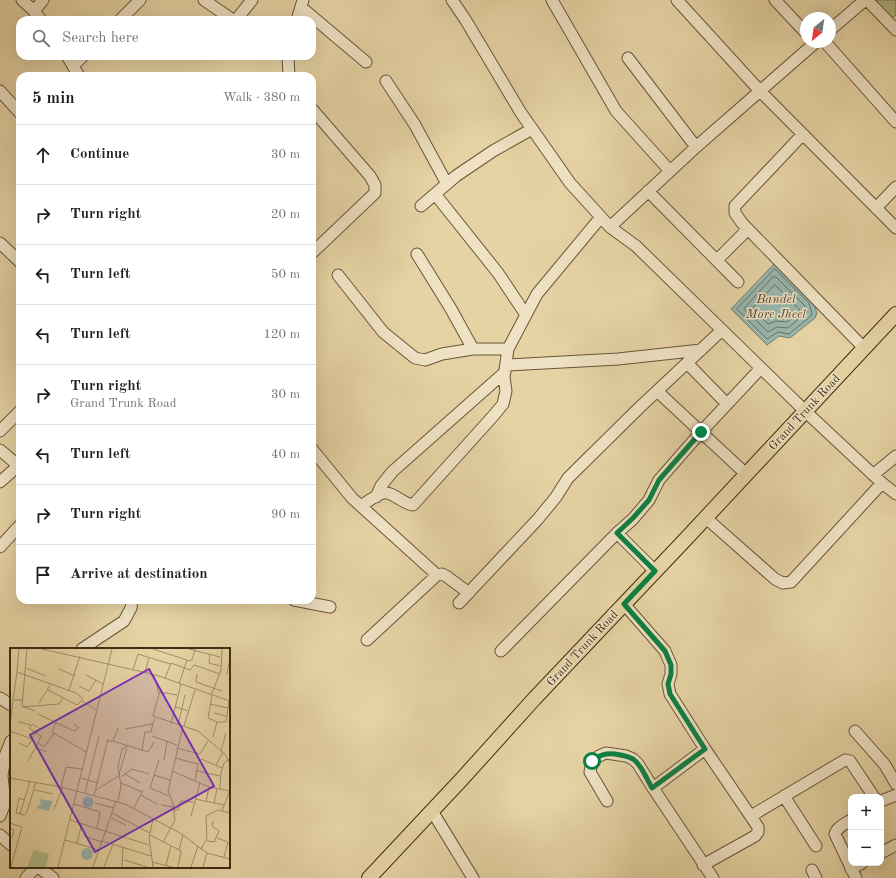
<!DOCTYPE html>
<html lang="en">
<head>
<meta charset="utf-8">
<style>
  :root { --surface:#fff; --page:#f2f2f2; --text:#222; --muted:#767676; --line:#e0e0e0 }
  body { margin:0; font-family:"Old Standard TT",serif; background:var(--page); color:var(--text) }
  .controls { position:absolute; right:12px; bottom:12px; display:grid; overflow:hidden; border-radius:8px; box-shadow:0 4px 16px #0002 }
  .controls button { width:36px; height:36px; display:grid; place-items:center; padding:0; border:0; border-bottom:1px solid var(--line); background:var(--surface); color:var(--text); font:20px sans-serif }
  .compass { position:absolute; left:800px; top:12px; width:36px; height:36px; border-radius:50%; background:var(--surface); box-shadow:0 4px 16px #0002; rotate:209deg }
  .stop { position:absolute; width:12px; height:12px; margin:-9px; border:3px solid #0b8043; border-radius:50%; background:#fff }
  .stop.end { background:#0b8043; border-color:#fff; box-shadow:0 1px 4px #0008 }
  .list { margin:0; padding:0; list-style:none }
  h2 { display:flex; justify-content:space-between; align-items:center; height:52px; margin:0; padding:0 16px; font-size:17px }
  h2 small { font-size:13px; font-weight:400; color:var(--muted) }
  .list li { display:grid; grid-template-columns:26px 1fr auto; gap:12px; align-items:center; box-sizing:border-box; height:60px; padding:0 16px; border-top:1px solid var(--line) }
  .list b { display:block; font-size:15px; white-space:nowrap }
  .list p { margin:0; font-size:13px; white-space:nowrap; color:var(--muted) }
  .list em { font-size:13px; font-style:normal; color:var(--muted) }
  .icon { flex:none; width:22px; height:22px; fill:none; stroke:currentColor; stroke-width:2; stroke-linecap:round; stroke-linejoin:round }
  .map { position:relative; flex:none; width:896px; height:878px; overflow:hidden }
  .search { position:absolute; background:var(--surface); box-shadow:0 4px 16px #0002; left:16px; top:16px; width:300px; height:44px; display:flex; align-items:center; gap:10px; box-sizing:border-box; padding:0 14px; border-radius:12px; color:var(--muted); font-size:15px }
  .panel { position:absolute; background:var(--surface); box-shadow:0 4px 16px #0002; left:16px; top:72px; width:300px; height:532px; border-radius:12px }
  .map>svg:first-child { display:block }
  .green { fill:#b2bd88; stroke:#78744e }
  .water { fill:#98b6ae; stroke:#747f70 }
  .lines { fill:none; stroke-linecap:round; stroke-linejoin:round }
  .shore { stroke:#6b7161; stroke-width:1 }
  .minor-casing { stroke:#685638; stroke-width:13 }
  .major-casing { stroke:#3e2c14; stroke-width:16 }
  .minor { stroke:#efe2c4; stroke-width:11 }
  .major { stroke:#e6d3a4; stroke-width:14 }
  .route { stroke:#0b8043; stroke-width:5 }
  .labels { text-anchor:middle; stroke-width:3; stroke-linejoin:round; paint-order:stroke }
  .street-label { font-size:12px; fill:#3e2c14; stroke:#efe2c4 }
  .water-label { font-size:13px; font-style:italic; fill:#504833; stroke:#efe2c4 }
  .inset-road { fill:none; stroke:#a3906a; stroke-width:1 }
  .view { fill:#7b2cbf; fill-opacity:0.15; stroke:#7b2cbf; stroke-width:2 }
  .inset-edge { fill:none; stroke:#3e2c14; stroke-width:2 }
</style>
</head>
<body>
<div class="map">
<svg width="896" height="878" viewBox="0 0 896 878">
  <rect width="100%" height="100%" fill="#e6d3a4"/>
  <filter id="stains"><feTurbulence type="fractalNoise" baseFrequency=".005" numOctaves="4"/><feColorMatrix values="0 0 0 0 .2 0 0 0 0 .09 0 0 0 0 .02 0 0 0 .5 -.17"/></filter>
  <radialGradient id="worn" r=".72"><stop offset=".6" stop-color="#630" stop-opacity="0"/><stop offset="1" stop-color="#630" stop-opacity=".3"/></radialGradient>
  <!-- green -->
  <path class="green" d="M864 0H896V15L885 24Z"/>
  <!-- water -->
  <path class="water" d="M775 263 813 301 817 313 815 318 790 338 779 336 767 345 731 309Z"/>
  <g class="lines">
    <!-- shore -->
    <path class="shore" d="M775 269 809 303 812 313 811 316 789 334 778 332 767 339 737 309Z
      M773 277H776L805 306 807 312 788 328 777 327 768 332 744 309Z
      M775 285 800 310 787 322 776 321 768 324 753 308Z"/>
    <defs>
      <path id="minor" d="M22 0 34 11 41 20
        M204 0 233 20
        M452 0 465 19 521 113 570 183 610 227 636 246 805 411 882 483 896 494
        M552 0 616 111 670 171
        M677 0 760 91 896 228
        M775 0 806 33
        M867 0 896 30
        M302 8 366 62
        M34 11 43 0
        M120 20 140 0
        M236 20 252 0
        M297 20 303 0
        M830 30 865 0
        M825 42 896 122
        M67 56 79 76
        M288 56 289 76
        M628 58 696 147
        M73 66 83 56
        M386 81 415 125 447 184
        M0 91 20 113
        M312 109 370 176 375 185V193L312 253
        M803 134 735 206V213L742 223 864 348
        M648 191 738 282
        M435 194 498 273 526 315
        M421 206 456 176 493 151 532 129
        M876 208 896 187
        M610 227 696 147 816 42
        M0 243 20 262
        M417 254 451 309 473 349
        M717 260 748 229
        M338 275 383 332 415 358 425 360 442 354 473 349H508
        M687 363 727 404
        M506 365 618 359 701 350
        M657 391 746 474
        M0 431 20 411
        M312 449 352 498 437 575
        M0 450 20 467
        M873 475 896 456
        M0 482 18 466
        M376 497 381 486 392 472 505 372
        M361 506C367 502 376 495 383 493 392 491 403 504 413 505L494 415 503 404 506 391 504 377 508 349 537 294 601 217
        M706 518 775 579 783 583 791 582 882 483
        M617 533 655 571
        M0 547 20 525
        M294 600 330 607
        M459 603 538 519 556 497 568 478 640 407 722 330
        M624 604 665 651 671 665V674L668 684 670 694 705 749 758 827V832L755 836 703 865
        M367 640 437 575 442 574 446 576 469 593
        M82 649 124 621 131 608 132 600
        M501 651 617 533 633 519 649 500 659 480 701 432 761 368
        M0 698 11 705
        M855 731 885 765 896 784
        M653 788 705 749
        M784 796 816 846
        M607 801 590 772 592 761 599 756 606 753 626 756 633 759 638 764 653 788 713 878
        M881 801 896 795
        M432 811 473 878
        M0 816 5 803 2 776 5 756 11 741
        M751 816 845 760 850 761 874 797
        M851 820C845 824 837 827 835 834L856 878
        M0 835 11 845
        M881 853 896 845
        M38 867 53 878
        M851 869 862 863
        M812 870 816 878
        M26 878 36 867"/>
      <path id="major" d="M369 878 461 780 535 698 683 542 896 314"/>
    </defs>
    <!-- minor casing -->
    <use href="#minor" class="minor-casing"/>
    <!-- major casing -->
    <use href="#major" class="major-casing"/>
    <!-- minor -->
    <use href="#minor" class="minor"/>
    <!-- major -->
    <use href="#major" class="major"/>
  </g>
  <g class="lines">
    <!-- route -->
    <path class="route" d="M592 761C600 755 605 753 615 754 621 755 628 756 633 759 642 765 647 780 652 788L705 749 670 694 668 684 671 674V665L665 651 624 604 655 571 617 533 633 518 649 500 659 480 701 432"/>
  </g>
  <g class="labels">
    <!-- street labels -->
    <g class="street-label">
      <text transform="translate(804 412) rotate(-47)" y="4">Grand Trunk Road</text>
      <text transform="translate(582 648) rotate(-47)" y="4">Grand Trunk Road</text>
    </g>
    <!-- water labels -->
    <g class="water-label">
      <text x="776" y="303">Bandel<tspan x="776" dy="15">More Jheel</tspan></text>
    </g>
  </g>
  <!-- overview -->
  <g transform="translate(10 648)">
    <rect width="220" height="220" fill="#e6d3a4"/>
    <path d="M24 202 39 206 36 219H17Z" fill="#b2bd88"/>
    <path d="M72.5 154a5.5 5.5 0 1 1 11 0a5.5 5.5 0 1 1-11 0ZM30 151 43 153 39 163 26 160 31 156ZM71 206a6 6 0 1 1 12 0a6 6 0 1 1-12 0Z" fill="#98b6ae"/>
    <path class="inset-road" d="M9 1 7 24 66 45 73 51 67 57 38 42M17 1 12 58 25 63M32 1 146 27 220 53M143 1 177 12 169 36M179 1 210 9M200 6 199 15 210 18M177 13 182 12 185 1M16 20 36 28M49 21 65 28M123 22 128 6 160 16M135 25 139 9M187 26 186 34 212 43M217 26 220 11M76 27 93 36M144 27 149 46 143 68 188 83 215 106 220 116M155 30 161 15 180 22 184 17 210 26M69 38 79 43 86 32M59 42 70 8M149 44 167 47M201 48 211 22 212 1M202 48 198 70 207 74H216L219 53M3 52 7 24M72 53 86 62M29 55 41 36M200 56 218 60M12 59 49 56 53 50M165 59 179 63M204 65 216 68M28 66 64 83 69 80 64 76M9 74 21 77M46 75 42 84 76 104M161 76 171 36M168 77 175 47M0 78 3 52H12M174 78 185 42M115 81 142 76 145 71M31 82 23 76 19 80 31 88 28 95 34 99 44 85M0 83 22 91M142 88 167 97M203 89 207 74M98 93H103L108 80M103 93 138 104 144 94M9 95 17 99 26 85M25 99 36 104M166 100 190 106 198 93M132 102 135 84H141L143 75M211 103 216 85M165 110 188 116 185 132M191 111 212 120M149 112 140 140 159 148M154 112 157 93M18 113 28 95M206 117 213 104M162 123 199 139 220 143M187 123 210 128M109 126 117 100M115 126 130 135M144 127 160 132M111 129 122 121 139 126M0 130 51 139 115 156 170 185 197 205 220 211M71 130 88 135M111 135 132 144M51 139 56 119 72 121M210 141 211 125 214 115 219 111M25 142 43 146M86 142 110 127M75 145 89 88M84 147 98 91M131 147 147 156M185 151 214 157M15 152 9 150 6 165 14 167 17 164 26 134M108 153 111 138 108 119 112 101 119 97M196 154 199 139M85 155 104 160M204 155 207 141M64 156 90 164 87 180M151 157 163 159M124 160 133 142M44 161 53 139M164 162H168L171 153 184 154M212 163 220 142M102 165 140 185M10 166 20 133M181 168 190 135M101 170 116 177M60 172 139 197M0 175 12 179 1 219M0 180 4 182 2 190M140 187 171 203 168 219M74 188 92 194M207 190 218 194 214 209M55 192 89 202M92 193 141 208M197 193 204 194 209 183 202 178 203 173M153 194 165 172 163 155 158 143 173 78M67 195 72 175M191 201 197 190 196 168 208 162 220 165M169 202 173 187M114 212 137 219M142 214 162 219M156 217 161 198M48 219 102 1M83 219 106 153M94 219 103 196M112 219 113 199M143 219 139 189 143 171M181 219 188 198M193 219 197 205"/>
    <path class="view" d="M139 21 204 138 85 204 20 87Z"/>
    <rect width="220" height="220" class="inset-edge"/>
  </g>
  <rect width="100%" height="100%" filter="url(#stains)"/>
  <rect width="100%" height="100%" fill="url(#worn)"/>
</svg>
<div class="controls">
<button>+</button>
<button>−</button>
</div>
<svg class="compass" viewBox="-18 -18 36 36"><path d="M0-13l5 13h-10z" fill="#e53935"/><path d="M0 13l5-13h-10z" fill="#767676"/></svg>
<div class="stop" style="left:592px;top:761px"></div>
<div class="stop end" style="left:701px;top:432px"></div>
<div class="search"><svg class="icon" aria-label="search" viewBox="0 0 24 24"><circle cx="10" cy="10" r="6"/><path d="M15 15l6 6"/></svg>Search here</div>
<section class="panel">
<h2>5 min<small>Walk · 380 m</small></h2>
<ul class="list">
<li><svg class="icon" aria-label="ahead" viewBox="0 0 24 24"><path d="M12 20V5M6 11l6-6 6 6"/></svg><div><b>Continue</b></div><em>30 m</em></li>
<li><svg class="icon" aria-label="right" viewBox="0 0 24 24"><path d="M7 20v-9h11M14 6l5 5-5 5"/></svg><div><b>Turn right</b></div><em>20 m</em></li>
<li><svg class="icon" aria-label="left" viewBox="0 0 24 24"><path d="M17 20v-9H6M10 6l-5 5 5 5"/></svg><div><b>Turn left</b></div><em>50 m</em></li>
<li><svg class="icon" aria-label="left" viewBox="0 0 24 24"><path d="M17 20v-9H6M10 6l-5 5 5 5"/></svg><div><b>Turn left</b></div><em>120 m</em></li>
<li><svg class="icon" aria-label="right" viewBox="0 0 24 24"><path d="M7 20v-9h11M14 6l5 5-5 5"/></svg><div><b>Turn right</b><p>Grand Trunk Road</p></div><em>30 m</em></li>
<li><svg class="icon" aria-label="left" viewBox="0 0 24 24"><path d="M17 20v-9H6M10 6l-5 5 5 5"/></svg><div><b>Turn left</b></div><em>40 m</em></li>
<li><svg class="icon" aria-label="right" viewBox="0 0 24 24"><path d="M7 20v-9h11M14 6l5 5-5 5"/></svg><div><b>Turn right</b></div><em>90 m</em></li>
<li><svg class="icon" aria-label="arrive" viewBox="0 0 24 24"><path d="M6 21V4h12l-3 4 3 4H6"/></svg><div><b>Arrive at destination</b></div></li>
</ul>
</section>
</div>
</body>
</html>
